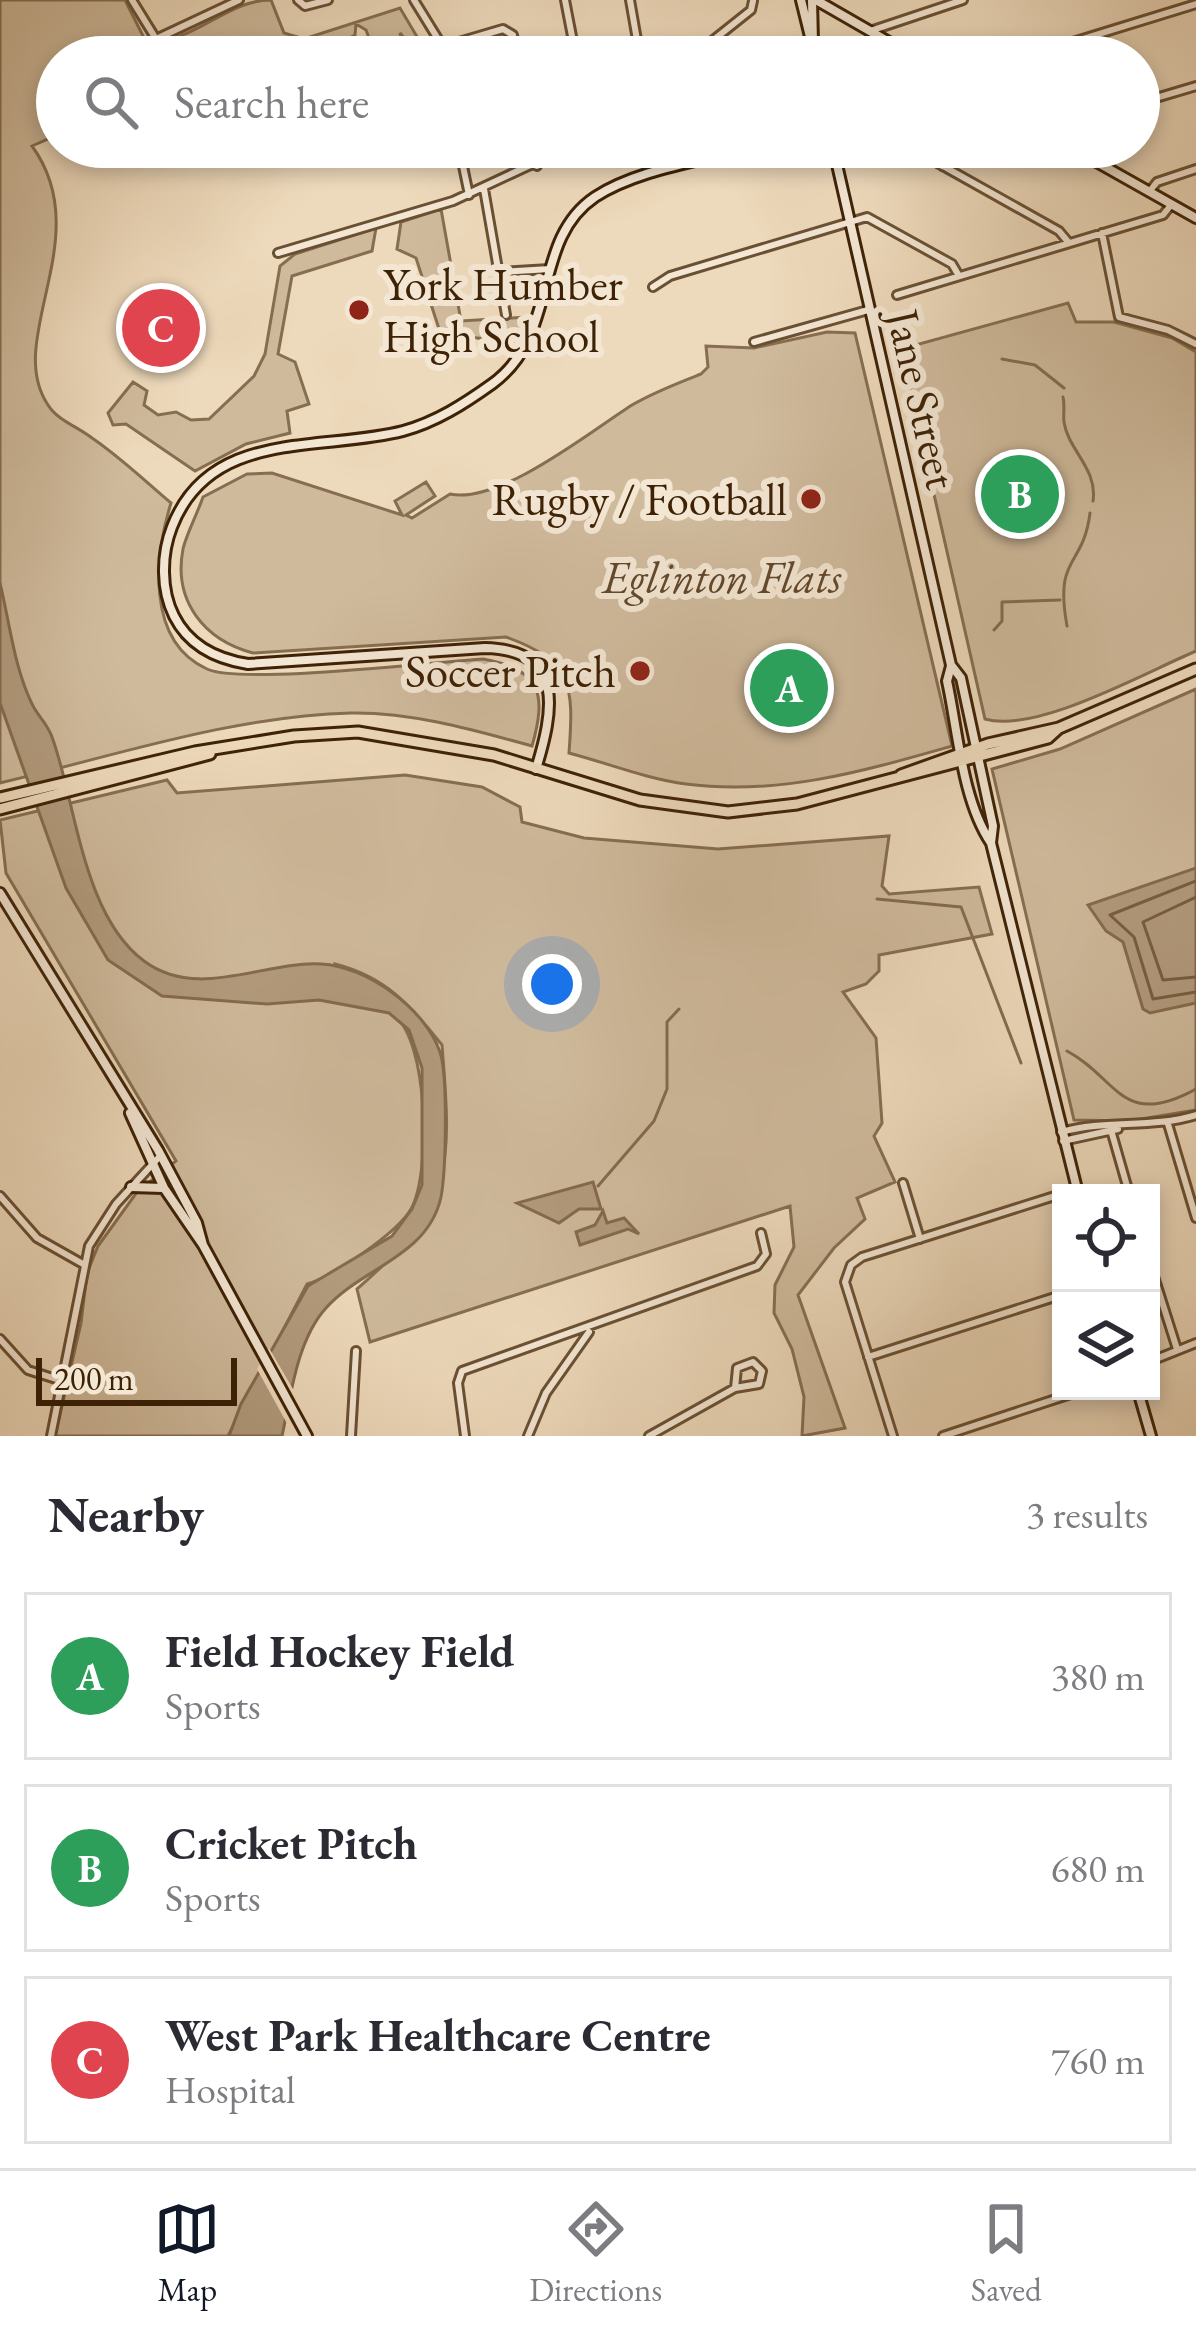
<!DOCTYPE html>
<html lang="en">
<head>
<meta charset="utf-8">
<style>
  :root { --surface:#fff; --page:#f2f2f3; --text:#2b2b33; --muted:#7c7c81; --line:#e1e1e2; --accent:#111827 }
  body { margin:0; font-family:"EB Garamond",serif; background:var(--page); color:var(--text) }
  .controls { position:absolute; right:36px; bottom:36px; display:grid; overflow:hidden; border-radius:0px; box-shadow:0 6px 18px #0003 }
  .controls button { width:108px; height:108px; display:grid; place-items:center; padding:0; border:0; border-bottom:3px solid var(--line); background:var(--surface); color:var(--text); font:60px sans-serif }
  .scale { position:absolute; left:36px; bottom:30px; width:201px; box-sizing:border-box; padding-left:12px; border:6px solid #3e2206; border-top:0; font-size:33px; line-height:42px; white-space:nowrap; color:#3e2206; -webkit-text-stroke:9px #f3e6d3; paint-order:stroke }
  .you { position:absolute; left:552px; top:984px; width:42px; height:42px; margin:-30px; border:9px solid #fff; border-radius:50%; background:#1a73e8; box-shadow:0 0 0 18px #1a73e833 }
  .badge { display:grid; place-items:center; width:78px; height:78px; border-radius:50%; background:var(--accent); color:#fff; font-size:39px; font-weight:700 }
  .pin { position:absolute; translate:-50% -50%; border:6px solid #fff; box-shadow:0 3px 12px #0006 }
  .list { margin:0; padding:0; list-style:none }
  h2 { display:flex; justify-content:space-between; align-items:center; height:156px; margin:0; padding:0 48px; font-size:51px }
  h2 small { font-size:39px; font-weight:400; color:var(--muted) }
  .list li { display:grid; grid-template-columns:78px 1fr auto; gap:36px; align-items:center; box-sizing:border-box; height:168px; margin:0 24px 24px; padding:0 24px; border:3px solid var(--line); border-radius:0px }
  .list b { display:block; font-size:45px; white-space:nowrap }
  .list p { margin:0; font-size:39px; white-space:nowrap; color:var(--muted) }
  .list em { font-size:39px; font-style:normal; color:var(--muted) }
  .icon { flex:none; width:66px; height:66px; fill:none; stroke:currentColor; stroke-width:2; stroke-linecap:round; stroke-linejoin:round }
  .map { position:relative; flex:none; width:1196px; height:1436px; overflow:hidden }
  .search { position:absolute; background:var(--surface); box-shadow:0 6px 18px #0003; left:36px; right:36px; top:36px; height:132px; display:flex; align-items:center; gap:30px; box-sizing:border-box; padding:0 42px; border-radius:66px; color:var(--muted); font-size:45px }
  .sheet { height:732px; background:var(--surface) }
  nav { display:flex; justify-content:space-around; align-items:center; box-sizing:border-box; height:168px; border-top:3px solid var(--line); background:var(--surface); font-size:33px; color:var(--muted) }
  nav a { display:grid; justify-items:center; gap:6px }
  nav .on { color:var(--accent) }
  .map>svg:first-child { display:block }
  .green { fill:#cfba9c; stroke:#866e51; stroke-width:3 }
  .water { fill:#b29b7d; stroke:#846b4d; stroke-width:3 }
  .pier { fill:#edd9bb }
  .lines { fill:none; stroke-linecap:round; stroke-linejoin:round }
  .shore { stroke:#785e42; stroke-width:3 }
  .stream { stroke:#846b4d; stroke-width:3 }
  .street-casing { stroke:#6a5033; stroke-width:12 }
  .secondary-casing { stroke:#3e2206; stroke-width:14 }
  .primary-casing { stroke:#3e2206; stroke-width:15 }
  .street { stroke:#f3e6d3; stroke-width:6 }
  .secondary { stroke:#f3e6d3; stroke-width:8 }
  .primary { stroke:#edd9bb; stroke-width:9 }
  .poi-dot { fill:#8f2418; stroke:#f3e6d3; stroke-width:4.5 }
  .labels { text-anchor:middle; stroke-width:12; stroke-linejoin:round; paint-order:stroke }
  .poi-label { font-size:45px; fill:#3e2206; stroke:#f3e6d3; text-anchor:end }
  .street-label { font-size:45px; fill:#3e2206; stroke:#f3e6d3 }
  .park-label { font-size:45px; font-style:italic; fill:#62482c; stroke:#f3e6d3 }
</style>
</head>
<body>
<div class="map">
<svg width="1196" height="1436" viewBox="0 0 1196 1436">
  <rect width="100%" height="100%" fill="#edd9bb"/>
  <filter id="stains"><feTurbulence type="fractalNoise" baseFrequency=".00167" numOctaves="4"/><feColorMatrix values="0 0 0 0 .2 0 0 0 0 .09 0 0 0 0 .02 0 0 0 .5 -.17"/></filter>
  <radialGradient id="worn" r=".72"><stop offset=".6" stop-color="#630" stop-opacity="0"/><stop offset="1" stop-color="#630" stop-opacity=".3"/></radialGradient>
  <!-- green -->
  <path class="green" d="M0 0H125L145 40C192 47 224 0 271 0L284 33 304 39 400 8 429 57H419L400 33 405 57H376L366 30 356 24 355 35C297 73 130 57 57 57V135L32 146C98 237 3 339 48 405 57 420 78 427 92 438 120 457 145 481 171 503 155 554 145 641 207 669 242 685 433 662 483 659 541 669 547 694 532 746 474 730 412 712 351 713 233 716 114 756 0 783Z
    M441 209 461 321 529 317 514 341 441 335 416 258 397 249 401 222Z
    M376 228 372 251 292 276 278 354 295 362 309 404 287 411 290 433 246 444 195 471 126 424 113 425 108 413 133 382 147 391 144 405 158 415 176 412 191 420 209 419 254 376 265 354 280 266 295 254Z
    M1068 303 1076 322H1114L1172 338 1196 352V651C1146 672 1036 734 985 719L901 349Z
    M827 332 855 333 952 746C864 771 779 796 686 784 647 779 607 763 569 753 574 686 573 661 506 637L253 653C204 640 173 601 183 549 186 535 198 512 203 497L247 474 272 473 402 515 395 501 426 482 435 496 406 515 412 518 450 494C499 505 591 431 632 405 654 392 678 383 701 374L708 367 706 346 754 348Z
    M1196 689V1110L1129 1121 1074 1120 992 769 1060 749Z
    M405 775 482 787 520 807 522 822 584 838 718 849 889 836 882 886 889 894 979 887 992 934 879 955V971L866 984 843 992 876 1038 882 1123 874 1136 895 1182 857 1198 865 1219 834 1248 798 1295 845 1428 802 1436 804 1397 792 1349 774 1313 775 1285 794 1247 790 1206 370 1342 357 1289C454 1205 452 1168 442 1045 410 1005 386 977 335 964L340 998C356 1002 380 1004 393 1014 429 1040 431 1174 411 1209 398 1232 333 1277 307 1284L228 1436H55L81 1323 87 1273 98 1246 137 1192 176 1161 6 873 0 820 167 780 177 793Z"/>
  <!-- water -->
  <path class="water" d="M0 583C10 624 14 668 33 706 39 717 48 725 52 737 76 802 82 915 144 961 198 1001 262 961 321 964 366 966 425 1008 440 1052 448 1076 446 1171 441 1197 428 1257 361 1268 326 1308 297 1340 291 1395 282 1436H229L241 1404 308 1286 392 1236 412 1209 422 1185V1068L409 1030 389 1013 319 1000 267 1004 162 996 108 960 66 888 0 703Z
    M1196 868V1003L1150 1013 1143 1009 1123 942 1106 931 1088 905Z
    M593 1182 601 1209H579L559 1223 517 1203Z
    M603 1211 607 1223 624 1218 639 1234 628 1229 580 1245 576 1232 595 1225Z"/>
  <!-- pier -->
  <path class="pier" d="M269 1348 297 1396 290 1429 257 1369Z"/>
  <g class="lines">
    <!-- shore -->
    <path class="shore" d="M1196 881 1110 915 1134 937 1153 999 1196 992
      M1196 897 1143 922 1163 980 1196 977"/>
    <!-- stream -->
    <path class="stream" d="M1002 359 1035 365 1064 388
      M1063 397C1065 405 1063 418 1064 422 1068 450 1098 469 1093 501
      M1067 626C1054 554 1083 569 1090 513
      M994 630 1002 621V602L1060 600
      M877 899 961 907 1021 1063
      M1067 1051C1118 1078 1121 1130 1196 1089
      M598 1186 654 1121 667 1089V1022L679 1009"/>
    <defs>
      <path id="street" d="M132 0 156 39 239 0
        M298 0 305 6 328 0
        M414 0 438 39 441 57
        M565 0 576 57
        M630 0 640 57
        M870 31 963 0
        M457 57 459 42 503 29 513 35 517 57
        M692 57 751 10 753 1
        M1024 57 1196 4
        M1139 103 1196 86
        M459 147 469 195
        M534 147 537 166
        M909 147 1059 231 1069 243
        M942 166 954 147
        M484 189 506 315
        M1149 192 1157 182 1196 169
        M1102 233 1119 317 1168 330 1196 344
        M278 253 453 201 569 147
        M500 272 550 269
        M653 287 670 276 867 217 952 264 959 276
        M897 295 1163 215 1171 205
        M754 342 868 310
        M1168 1124 1196 1218
        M1111 1130 1129 1193
        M1061 1132C1106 1119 1151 1129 1196 1115
        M1063 1141 1118 1129
        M903 1183 920 1239
        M0 1196 37 1238 83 1264
        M1151 1267 1177 1349
        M0 1339 28 1370 59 1380
        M868 1357 1061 1295
        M1151 1361 1196 1343
        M753 1362 762 1371 759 1384 735 1388 737 1368Z
        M51 1436 89 1246 116 1204 161 1155
        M351 1436 356 1351
        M465 1436 458 1383 462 1371 757 1266 766 1254 761 1233
        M528 1436 546 1393 589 1332
        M649 1436 735 1388
        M893 1436 845 1282 851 1265 862 1257 1061 1194
        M943 1436 1080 1391"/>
      <path id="secondary" d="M801 0 815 57
        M812 0 813 42
        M816 0 915 57
        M833 147 951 665 961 678 993 826 991 843
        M1070 147 1196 218
        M951 666 947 681C958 731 962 800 991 843L1078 1193
        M536 769C553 713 567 650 485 648L248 664C216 659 189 646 174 616 161 590 161 555 172 527 210 428 322 452 403 431 436 422 464 404 492 384 561 334 530 241 595 197 638 169 703 161 752 147
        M0 893 158 1150 197 1223 203 1245
        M130 1113 164 1188 203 1245 307 1436
        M131 1187 163 1188
        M1138 1391 1151 1436"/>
      <path id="primary" d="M901 775 988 744 1059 728
        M0 798 195 752 294 736 358 732 494 755 640 800 728 812 797 804 1048 738 1059 728 1196 669
        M0 809 210 754"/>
    </defs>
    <!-- street casing -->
    <use href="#street" class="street-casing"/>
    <!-- secondary casing -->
    <use href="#secondary" class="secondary-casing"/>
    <!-- primary casing -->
    <use href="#primary" class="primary-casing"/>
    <!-- street -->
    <use href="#street" class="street"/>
    <!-- secondary -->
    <use href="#secondary" class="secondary"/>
    <!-- primary -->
    <use href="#primary" class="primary"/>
  </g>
  <!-- markers -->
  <g class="poi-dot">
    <circle cx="359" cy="310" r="12"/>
    <circle cx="811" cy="499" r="12"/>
    <circle cx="640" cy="671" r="12"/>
  </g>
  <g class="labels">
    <!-- poi labels -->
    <g class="poi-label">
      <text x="383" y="300" text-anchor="start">York Humber<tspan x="383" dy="52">High School</tspan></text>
      <text x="787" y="515">Rugby / Football</text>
      <text x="616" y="687">Soccer Pitch</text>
    </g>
    <!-- street labels -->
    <g class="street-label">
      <text transform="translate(923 399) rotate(77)" y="16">Jane Street</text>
    </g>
    <!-- park labels -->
    <g class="park-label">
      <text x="722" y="593">Eglinton Flats</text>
    </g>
  </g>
  <rect width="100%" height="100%" filter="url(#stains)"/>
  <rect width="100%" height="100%" fill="url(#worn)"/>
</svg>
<div class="controls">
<button><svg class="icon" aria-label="locate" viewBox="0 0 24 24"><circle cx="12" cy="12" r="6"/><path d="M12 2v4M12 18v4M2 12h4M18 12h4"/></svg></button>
<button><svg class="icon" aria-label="layers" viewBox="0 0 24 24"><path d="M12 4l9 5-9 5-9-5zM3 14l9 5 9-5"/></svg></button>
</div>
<div class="scale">200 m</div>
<div class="you"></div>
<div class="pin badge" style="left:789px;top:688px;background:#2e9e5b">A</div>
<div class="pin badge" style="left:1020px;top:494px;background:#2e9e5b">B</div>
<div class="pin badge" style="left:161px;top:328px;background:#e0444e">C</div>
<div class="search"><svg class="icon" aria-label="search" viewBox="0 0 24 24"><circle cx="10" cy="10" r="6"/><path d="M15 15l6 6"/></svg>Search here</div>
</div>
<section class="sheet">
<h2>Nearby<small>3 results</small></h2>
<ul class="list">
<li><span class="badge" style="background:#2e9e5b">A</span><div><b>Field Hockey Field</b><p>Sports</p></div><em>380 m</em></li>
<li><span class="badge" style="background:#2e9e5b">B</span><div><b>Cricket Pitch</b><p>Sports</p></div><em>680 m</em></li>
<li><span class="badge" style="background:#e0444e">C</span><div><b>West Park Healthcare Centre</b><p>Hospital</p></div><em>760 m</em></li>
</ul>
</section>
<nav>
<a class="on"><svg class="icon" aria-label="map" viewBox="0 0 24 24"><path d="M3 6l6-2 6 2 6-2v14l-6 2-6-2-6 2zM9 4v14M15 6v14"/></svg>Map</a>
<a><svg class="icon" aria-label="directions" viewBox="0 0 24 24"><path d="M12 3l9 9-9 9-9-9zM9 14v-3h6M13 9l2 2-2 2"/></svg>Directions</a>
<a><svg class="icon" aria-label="saved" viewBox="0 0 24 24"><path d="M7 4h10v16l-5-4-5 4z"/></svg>Saved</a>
</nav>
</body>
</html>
